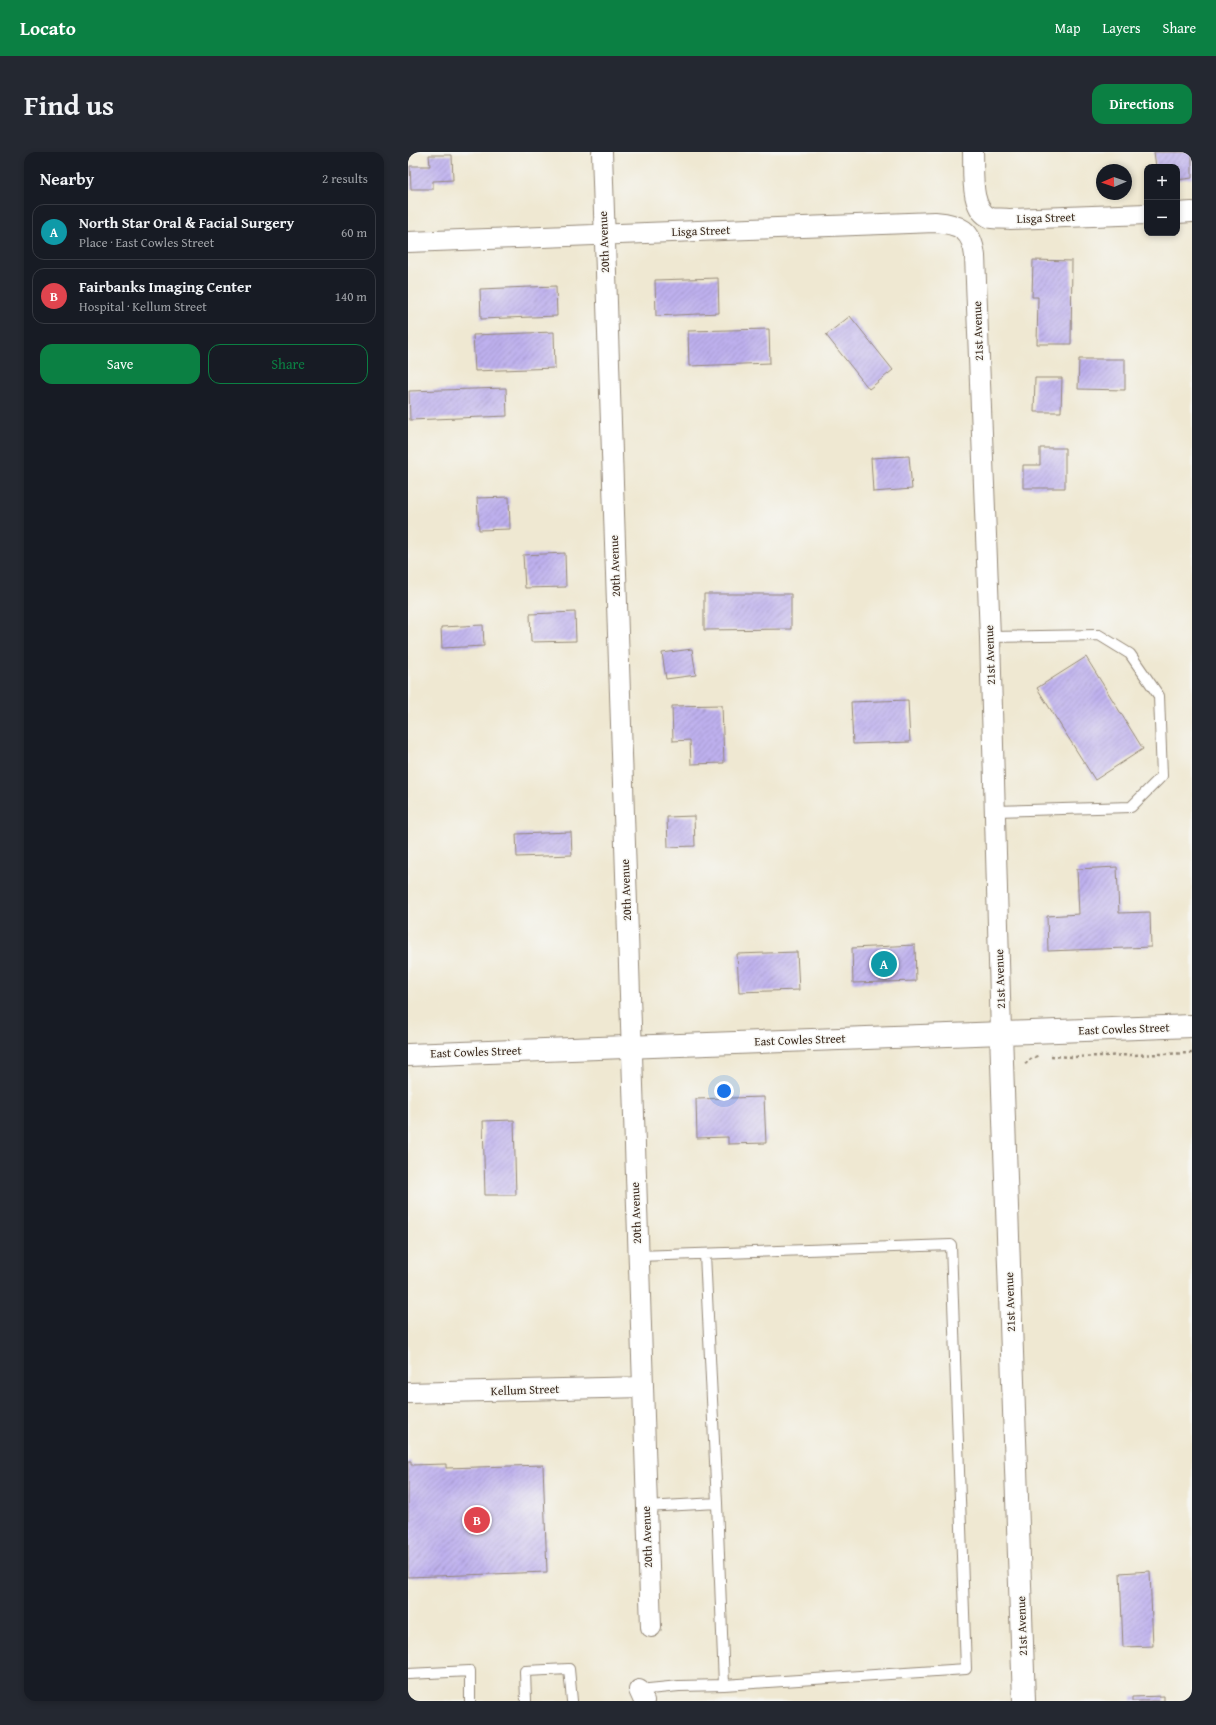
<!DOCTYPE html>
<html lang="en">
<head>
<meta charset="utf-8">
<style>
  :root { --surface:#171b24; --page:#242831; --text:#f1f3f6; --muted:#9ea1a6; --line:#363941; --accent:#0b8043 }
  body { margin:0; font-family:"Gentium Book Plus",serif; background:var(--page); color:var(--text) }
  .controls { position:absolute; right:12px; top:12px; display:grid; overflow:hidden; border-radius:8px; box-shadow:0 2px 6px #0003 }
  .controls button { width:36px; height:36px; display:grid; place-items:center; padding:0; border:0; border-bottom:1px solid var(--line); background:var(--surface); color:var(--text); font:20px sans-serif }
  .compass { position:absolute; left:688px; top:12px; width:36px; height:36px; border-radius:50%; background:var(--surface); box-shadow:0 2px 6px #0003; rotate:268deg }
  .you { position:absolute; left:316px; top:939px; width:14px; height:14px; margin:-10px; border:3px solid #fff; border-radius:50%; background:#1a73e8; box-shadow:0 0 0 6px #1a73e833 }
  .badge { display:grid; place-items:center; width:26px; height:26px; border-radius:50%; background:var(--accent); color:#fff; font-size:13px; font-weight:700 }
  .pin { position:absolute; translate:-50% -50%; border:2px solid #fff; box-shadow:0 1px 4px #0006 }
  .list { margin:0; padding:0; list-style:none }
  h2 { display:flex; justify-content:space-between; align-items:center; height:52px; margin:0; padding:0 16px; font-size:17px }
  h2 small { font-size:13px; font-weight:400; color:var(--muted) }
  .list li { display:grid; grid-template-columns:26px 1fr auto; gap:12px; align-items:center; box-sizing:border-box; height:56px; margin:0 8px 8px; padding:0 8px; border:1px solid var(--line); border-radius:12px }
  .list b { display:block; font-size:15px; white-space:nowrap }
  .list p { margin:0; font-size:13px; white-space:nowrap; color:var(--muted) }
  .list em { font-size:13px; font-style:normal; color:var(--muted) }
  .actions { display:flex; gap:8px; padding:12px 16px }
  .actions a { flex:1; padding:9px 0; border:1px solid var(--accent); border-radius:12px; text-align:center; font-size:14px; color:var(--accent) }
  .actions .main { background:var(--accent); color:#fff }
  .map { position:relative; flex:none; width:784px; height:1549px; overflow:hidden; border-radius:12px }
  header { display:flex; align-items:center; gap:24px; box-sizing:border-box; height:56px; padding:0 20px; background:var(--accent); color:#fff }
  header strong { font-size:19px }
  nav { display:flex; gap:22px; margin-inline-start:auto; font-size:14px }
  .intro { display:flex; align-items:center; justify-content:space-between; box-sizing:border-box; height:96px; padding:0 24px }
  h1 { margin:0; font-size:28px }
  .button { padding:10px 18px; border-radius:12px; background:var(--accent); color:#fff; font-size:14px; font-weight:700 }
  main { display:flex; gap:24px; padding:0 24px }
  aside { flex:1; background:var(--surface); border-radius:12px; box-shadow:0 2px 6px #0003 }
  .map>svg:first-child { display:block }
  .building { fill:url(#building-hatch) }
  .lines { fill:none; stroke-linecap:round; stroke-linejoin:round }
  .lane-casing { stroke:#958978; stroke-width:12 }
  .street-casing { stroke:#958978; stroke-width:22 }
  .secondary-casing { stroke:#958978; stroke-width:24 }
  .path { stroke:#958978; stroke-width:2.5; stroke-dasharray:3 3; stroke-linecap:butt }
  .lane { stroke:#fff; stroke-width:10 }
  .street { stroke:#fff; stroke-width:20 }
  .secondary { stroke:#fff; stroke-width:22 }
  .labels { text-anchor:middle; stroke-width:3; stroke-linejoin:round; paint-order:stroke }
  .street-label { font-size:12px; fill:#3b2a1e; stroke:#f6f6f2 }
</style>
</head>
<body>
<header>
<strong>Locato</strong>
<nav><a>Map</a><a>Layers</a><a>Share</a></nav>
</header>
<div class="intro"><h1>Find us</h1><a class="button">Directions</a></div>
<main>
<aside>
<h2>Nearby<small>2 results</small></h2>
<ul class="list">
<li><span class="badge" style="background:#0f9aa8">A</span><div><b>North Star Oral &amp; Facial Surgery</b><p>Place · East Cowles Street</p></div><em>60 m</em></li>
<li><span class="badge" style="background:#e0444e">B</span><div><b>Fairbanks Imaging Center</b><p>Hospital · Kellum Street</p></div><em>140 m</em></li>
</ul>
<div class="actions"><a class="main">Save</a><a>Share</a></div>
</aside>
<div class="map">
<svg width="784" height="1549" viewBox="0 0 784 1549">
  <defs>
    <pattern id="building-hatch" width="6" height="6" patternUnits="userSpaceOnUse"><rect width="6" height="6" fill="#beb0ee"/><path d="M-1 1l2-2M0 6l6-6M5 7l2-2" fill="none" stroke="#9c8fc0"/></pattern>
  </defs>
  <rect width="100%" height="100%" fill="#f6f6f2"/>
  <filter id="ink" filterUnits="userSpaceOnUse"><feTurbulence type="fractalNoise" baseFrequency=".025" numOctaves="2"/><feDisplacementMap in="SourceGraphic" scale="8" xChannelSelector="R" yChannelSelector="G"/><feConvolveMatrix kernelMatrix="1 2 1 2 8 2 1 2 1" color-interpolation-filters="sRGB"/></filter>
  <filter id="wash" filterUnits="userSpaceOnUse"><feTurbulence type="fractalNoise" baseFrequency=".012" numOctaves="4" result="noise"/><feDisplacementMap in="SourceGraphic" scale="16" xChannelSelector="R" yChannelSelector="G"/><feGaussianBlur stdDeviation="0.9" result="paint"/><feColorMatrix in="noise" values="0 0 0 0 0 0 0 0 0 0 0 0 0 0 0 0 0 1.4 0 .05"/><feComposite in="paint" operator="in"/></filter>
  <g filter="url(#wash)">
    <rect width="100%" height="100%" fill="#efe8d2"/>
    <g id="blocks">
      <!-- building -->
      <path class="building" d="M746 0H784V26L769 28V15H748Z
        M21 3H44L45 28 25 29V37H3L2 14H22Z
        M625 108 664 109 663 192H629L630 145H624Z
        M310 126 311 161 248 164 247 128Z
        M148 134 149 164 73 167 72 137Z
        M442 164 485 218 461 237 418 183Z
        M361 177 362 211 281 214 280 179Z
        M146 180 147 216 67 219 65 183Z
        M671 207H717V238L670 237Z
        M627 226H654L653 260H626Z
        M98 236 99 264 2 268 1 239Z
        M632 296H657V336H615V313H632Z
        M501 304 504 337 465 340 463 306Z
        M101 345 102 377 71 378 69 346Z
        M157 401 158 435 117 436 115 403Z
        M296 442H383V477L296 478Z
        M167 460 168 489 123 490 122 462Z
        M75 473 76 494 34 496 33 475Z
        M284 497 288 523 258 527 254 501Z
        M678 505 735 597 687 628 629 536Z
        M500 548 502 590 445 592 443 550Z
        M314 553 316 611 283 612 282 588 265 589 264 554Z
        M286 664 287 694 260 695 259 665Z
        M163 680 164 703 109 705 108 682Z
        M709 715 711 761 742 760 743 795 640 799 639 764 671 762 669 717Z
        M507 793 508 829 445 831 444 796Z
        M389 800 391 838 331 840 329 802Z
        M356 945 358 991 320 992V985L289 986 288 947Z
        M106 968 108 1043H77L75 969Z
        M0 1309H3V1313L38 1312V1316L135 1313 139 1420 0 1425Z
        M742 1419 745 1494 715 1495 712 1421Z
        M756 1544V1549H724V1545Z"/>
    </g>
  </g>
  <g filter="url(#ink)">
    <use href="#blocks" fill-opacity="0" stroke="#958978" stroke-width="1"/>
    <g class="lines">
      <defs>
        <path id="lane" d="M582 485 691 483 722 502 751 544 754 624 723 655 587 659
          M297 1102 309 1351
          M230 1104 543 1093 558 1517 316 1533 309 1351 238 1355
          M0 1522 62 1519V1549
          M231 1538 271 1534 316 1533
          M118 1549 117 1519 161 1517 164 1549"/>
        <path id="street" d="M194 0 243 1475
          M565 0C566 19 561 58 583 66 588 67 596 66 602 67L739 62
          M769 61 784 60
          M0 90 527 70C552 72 564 78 567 104L582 485 593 881
          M0 1241 234 1235
          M231 1538 236 1549"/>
        <path id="secondary" d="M593 881 616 1549
          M0 903 784 874"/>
      </defs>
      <!-- lane casing -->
      <use href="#lane" class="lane-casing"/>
      <!-- street casing -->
      <use href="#street" class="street-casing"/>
      <!-- secondary casing -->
      <use href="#secondary" class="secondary-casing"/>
      <!-- path -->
      <path class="path" d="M643 904 664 905 784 901
        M617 912 624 906 630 904"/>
      <!-- lane -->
      <use href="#lane" class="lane"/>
      <!-- street -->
      <use href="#street" class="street"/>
      <!-- secondary -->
      <use href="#secondary" class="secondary"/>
    </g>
  </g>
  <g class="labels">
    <!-- street labels -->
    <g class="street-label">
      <text transform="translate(638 66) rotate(-2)" y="4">Lisga Street</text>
      <text transform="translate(293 79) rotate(-2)" y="4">Lisga Street</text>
      <text transform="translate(196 90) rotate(-92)" y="4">20th Avenue</text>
      <text transform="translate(570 179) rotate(-92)" y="4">21st Avenue</text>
      <text transform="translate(207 414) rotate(-92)" y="4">20th Avenue</text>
      <text transform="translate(582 503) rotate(-92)" y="4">21st Avenue</text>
      <text transform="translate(218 738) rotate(-92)" y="4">20th Avenue</text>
      <text transform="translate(592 827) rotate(-92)" y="4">21st Avenue</text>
      <text transform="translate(716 877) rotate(-2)" y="4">East Cowles Street</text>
      <text transform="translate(392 888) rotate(-2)" y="4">East Cowles Street</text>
      <text transform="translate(68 900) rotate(-2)" y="4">East Cowles Street</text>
      <text transform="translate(228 1061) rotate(-92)" y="4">20th Avenue</text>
      <text transform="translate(602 1150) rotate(-92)" y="4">21st Avenue</text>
      <text transform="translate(117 1238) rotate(-2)" y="4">Kellum Street</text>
      <text transform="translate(239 1385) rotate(-92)" y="4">20th Avenue</text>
      <text transform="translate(614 1474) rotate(-92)" y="4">21st Avenue</text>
    </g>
  </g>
</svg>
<div class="controls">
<button>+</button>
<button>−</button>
</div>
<svg class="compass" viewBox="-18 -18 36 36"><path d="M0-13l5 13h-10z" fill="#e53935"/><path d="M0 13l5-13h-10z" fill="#9ea1a6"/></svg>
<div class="you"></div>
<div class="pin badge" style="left:476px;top:812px;background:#0f9aa8">A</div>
<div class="pin badge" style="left:69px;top:1368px;background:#e0444e">B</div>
</div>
</main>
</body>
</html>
